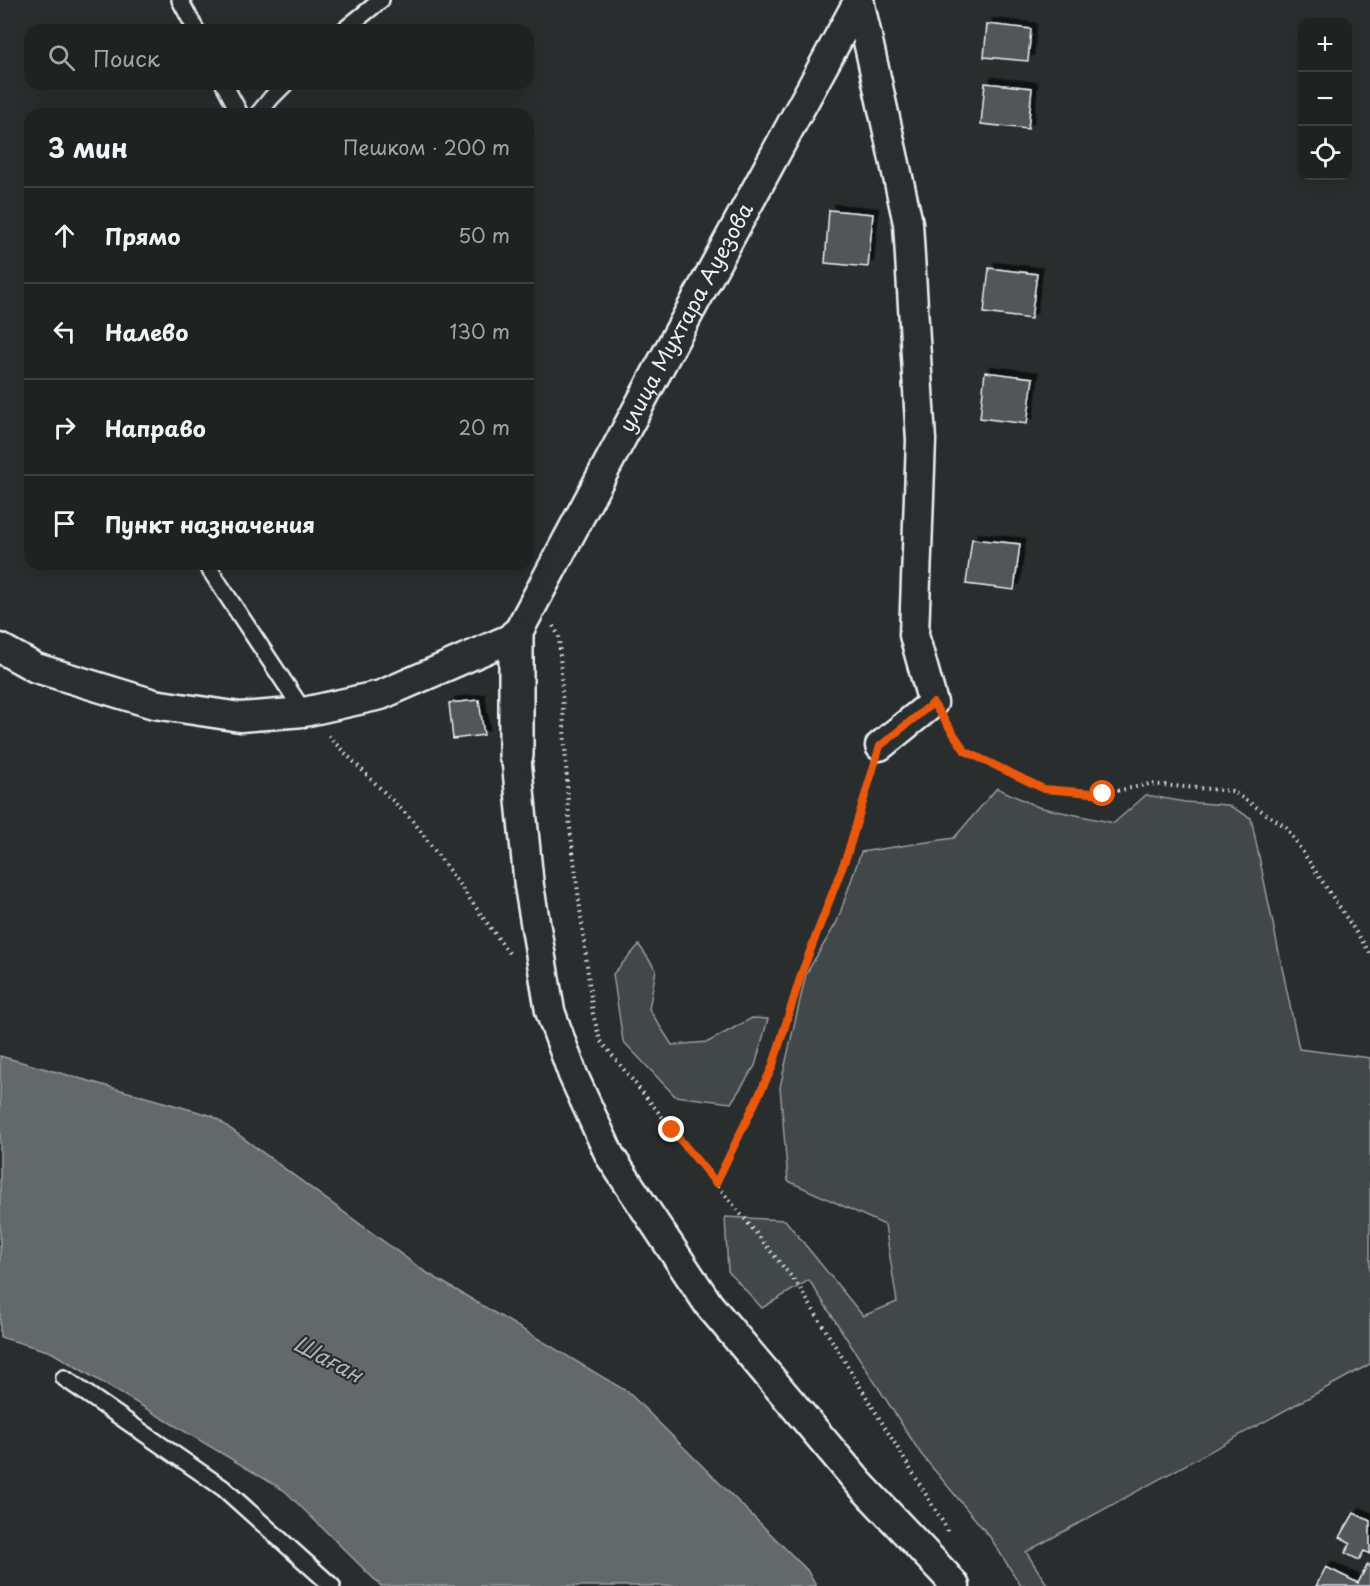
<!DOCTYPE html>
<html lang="ru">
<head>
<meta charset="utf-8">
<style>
  :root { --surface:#202222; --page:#2d2f2f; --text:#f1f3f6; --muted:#a2a4a5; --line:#3d3f40 }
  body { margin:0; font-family:"Playpen Sans",sans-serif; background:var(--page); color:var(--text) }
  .controls { position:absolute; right:18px; top:18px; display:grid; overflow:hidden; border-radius:12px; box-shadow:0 6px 24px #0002 }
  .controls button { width:54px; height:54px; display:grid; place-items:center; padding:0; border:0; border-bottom:2px solid var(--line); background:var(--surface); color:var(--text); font:30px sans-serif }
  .stop { position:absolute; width:18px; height:18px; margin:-14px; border:4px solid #ea580c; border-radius:50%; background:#fff }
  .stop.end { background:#ea580c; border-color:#fff; box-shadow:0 2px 6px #0008 }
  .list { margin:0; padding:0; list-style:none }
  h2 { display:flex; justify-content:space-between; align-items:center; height:78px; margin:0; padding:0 24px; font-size:26px }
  h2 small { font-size:20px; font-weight:400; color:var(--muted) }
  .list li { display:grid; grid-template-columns:39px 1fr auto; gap:18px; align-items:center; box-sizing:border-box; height:96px; padding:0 24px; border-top:2px solid var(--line) }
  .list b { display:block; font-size:22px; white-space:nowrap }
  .list em { font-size:20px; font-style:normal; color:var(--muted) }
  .icon { flex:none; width:33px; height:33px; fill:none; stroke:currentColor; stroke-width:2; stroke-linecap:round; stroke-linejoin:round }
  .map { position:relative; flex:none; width:1370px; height:1586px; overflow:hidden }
  .search { position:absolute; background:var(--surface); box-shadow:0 6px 24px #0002; left:24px; top:24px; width:510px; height:66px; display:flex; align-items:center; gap:15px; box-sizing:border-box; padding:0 21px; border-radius:18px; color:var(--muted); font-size:22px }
  .panel { position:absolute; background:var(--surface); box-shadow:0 6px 24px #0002; left:24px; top:108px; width:510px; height:462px; border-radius:18px }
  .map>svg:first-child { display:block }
  .green { fill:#424648; stroke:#959ca0; stroke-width:1.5 }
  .water { fill:#63686b; stroke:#989fa3; stroke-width:1.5 }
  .building { fill:#535759; stroke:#e8f1f8; stroke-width:1.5; filter:url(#shadow) }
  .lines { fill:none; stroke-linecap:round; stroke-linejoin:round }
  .lane-casing { stroke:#e8f1f8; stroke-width:20 }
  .street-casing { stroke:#e8f1f8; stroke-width:33 }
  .secondary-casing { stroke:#e8f1f8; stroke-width:38 }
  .path { stroke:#e8f1f8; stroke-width:4; stroke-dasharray:1.5 4.5; stroke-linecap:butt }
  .lane { stroke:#2a2d2e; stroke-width:15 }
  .street { stroke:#2a2d2e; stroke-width:28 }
  .secondary { stroke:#2a2d2e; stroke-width:33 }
  .route { stroke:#ea580c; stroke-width:8 }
  .labels { text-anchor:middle; stroke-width:4.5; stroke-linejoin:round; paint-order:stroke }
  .street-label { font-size:21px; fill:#e8f1f8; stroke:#2a2d2e }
  .water-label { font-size:22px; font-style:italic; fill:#acb3b9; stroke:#2a2d2e }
</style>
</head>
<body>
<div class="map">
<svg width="1370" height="1586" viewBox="0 0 1370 1586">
  <defs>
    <filter id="shadow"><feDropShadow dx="5.5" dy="-5.5" stdDeviation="0" flood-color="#0009"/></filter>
  </defs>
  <rect width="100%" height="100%" fill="#2a2d2e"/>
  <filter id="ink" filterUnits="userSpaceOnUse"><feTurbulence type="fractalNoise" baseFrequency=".0167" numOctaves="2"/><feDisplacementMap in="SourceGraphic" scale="12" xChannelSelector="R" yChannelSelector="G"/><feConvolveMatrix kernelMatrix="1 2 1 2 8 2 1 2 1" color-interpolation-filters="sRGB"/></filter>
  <g filter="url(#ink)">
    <!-- green -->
    <path class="green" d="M997 788 1038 807 1114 823 1146 795 1185 802 1228 805 1251 818 1299 1049 1370 1058V1364L1026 1552 1048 1586H1021L990 1537 921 1454 809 1280 762 1308 728 1271 725 1217 785 1220 863 1316 897 1302 885 1225 788 1181 780 1087 806 974 837 922 861 852 954 838Z
      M639 945 656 970 649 1009 672 1045 708 1042 752 1018 768 1019 755 1066 731 1103 675 1096 623 1041 613 974Z"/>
    <!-- water -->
    <path class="water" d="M0 1056 213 1116 424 1271 628 1392 807 1570 816 1586H381L285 1491 51 1352 0 1337Z"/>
    <!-- building -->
    <path class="building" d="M987 24 1031 29 1028 61 984 57Z
      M985 83 1032 88 1028 129 981 124Z
      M829 210 873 214 868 267 825 263Z
      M989 268 1037 274 1031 319 984 313Z
      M985 372 1033 378 1027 424 980 418Z
      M972 539 1020 544 1014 590 966 584Z
      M479 700 484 735 453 739 449 703Z
      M1354 1513 1370 1521V1554L1364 1551 1359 1560 1345 1553 1351 1543 1340 1537Z
      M1368 1564 1370 1566V1586H1316L1326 1567 1358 1583Z"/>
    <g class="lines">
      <defs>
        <path id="lane" d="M180 0 196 30
          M344 30 381 0
          M224 84 240 114
          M258 114 272 97 285 84
          M206 564 304 712
          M64 1378 223 1488 332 1586"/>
        <g id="street">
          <path d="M859 0 908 223 921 440 914 635 933 703 880 746"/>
          <path id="s1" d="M0 648 36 668 154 704 240 717 304 712 381 695 516 636 658 370 859 0"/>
          <path d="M516 755 529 886 550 1011 573 1075 610 1156 709 1305 859 1483 946 1575 955 1586"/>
        </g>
        <path id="secondary" d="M516 755V636"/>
      </defs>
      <!-- lane casing -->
      <use href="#lane" class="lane-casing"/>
      <!-- street casing -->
      <use href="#street" class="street-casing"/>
      <!-- secondary casing -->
      <use href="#secondary" class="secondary-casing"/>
      <!-- path -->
      <path class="path" d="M553 626 559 636 569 819 593 1014 600 1040 798 1285 947 1529V1534
        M948 726 965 751 1044 789 1103 794 1149 784 1232 791 1286 827 1370 953
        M328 736 414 822 511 956
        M716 1183 772 1068 802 972 847 855 872 772"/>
      <!-- lane -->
      <use href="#lane" class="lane"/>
      <!-- street -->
      <use href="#street" class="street"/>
      <!-- secondary -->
      <use href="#secondary" class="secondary"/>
    </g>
  </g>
  <g class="lines" filter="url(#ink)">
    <!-- route -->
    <path class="route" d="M672 1130 716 1183 772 1068 802 972 847 855 880 746 933 703 965 751 1044 789 1103 794"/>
  </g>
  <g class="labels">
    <!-- street labels -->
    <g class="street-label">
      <text dy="7" stroke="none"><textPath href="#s1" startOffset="903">улица Мухтара Ауезова</textPath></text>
    </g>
    <!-- water labels -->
    <g class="water-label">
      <text transform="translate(328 1359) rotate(28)" y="8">Шаған</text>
    </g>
  </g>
</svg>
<div class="controls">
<button>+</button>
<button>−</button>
<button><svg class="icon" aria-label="locate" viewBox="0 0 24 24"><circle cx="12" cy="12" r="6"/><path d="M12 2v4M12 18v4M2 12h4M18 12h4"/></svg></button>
</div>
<div class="stop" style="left:1103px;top:794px"></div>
<div class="stop end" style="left:672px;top:1130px"></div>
<div class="search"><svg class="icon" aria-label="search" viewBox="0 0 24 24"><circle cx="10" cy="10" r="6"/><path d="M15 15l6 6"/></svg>Поиск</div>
<section class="panel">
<h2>3 мин<small>Пешком · 200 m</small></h2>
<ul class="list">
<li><svg class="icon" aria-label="ahead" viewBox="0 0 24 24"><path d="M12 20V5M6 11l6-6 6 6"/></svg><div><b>Прямо</b></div><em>50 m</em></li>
<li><svg class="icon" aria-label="left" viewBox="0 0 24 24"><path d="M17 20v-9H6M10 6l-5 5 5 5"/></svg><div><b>Налево</b></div><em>130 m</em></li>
<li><svg class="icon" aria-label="right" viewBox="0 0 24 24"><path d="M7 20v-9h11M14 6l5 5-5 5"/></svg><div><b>Направо</b></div><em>20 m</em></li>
<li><svg class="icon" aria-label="arrive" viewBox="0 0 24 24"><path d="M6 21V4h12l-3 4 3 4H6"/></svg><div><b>Пункт назначения</b></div></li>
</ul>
</section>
</div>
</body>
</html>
